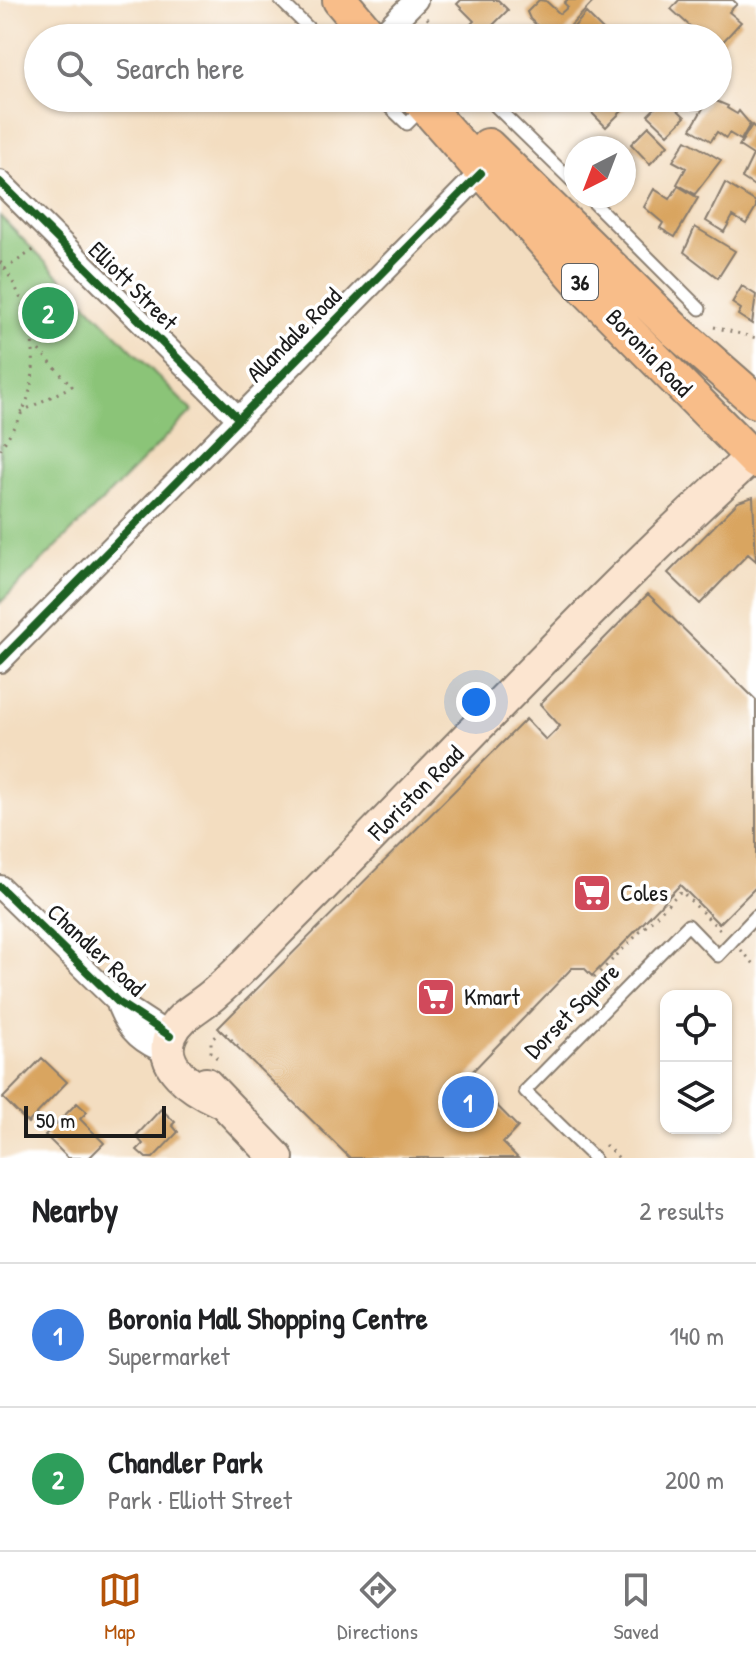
<!DOCTYPE html>
<html lang="en">
<head>
<meta charset="utf-8">
<style>
  :root { --surface:#fff; --page:#f6f6f6; --text:#202124; --muted:#757577; --line:#e0e0e0; --accent:#b45309 }
  body { margin:0; font-family:"Patrick Hand",sans-serif; background:var(--page); color:var(--text) }
  .controls { position:absolute; right:24px; bottom:24px; display:grid; overflow:hidden; border-radius:16px; box-shadow:0 2px 6px #0004 }
  .controls button { width:72px; height:72px; display:grid; place-items:center; padding:0; border:0; border-bottom:2px solid var(--line); background:var(--surface); color:var(--text); font:40px sans-serif }
  .compass { position:absolute; left:564px; top:136px; width:72px; height:72px; border-radius:50%; background:var(--surface); box-shadow:0 2px 6px #0004; rotate:222deg }
  .scale { position:absolute; left:24px; bottom:20px; width:142px; box-sizing:border-box; padding-left:8px; border:4px solid #1c1c1c; border-top:0; font-size:22px; line-height:28px; white-space:nowrap; color:#1c1c1c; -webkit-text-stroke:6px #fff; paint-order:stroke }
  .you { position:absolute; left:476px; top:702px; width:28px; height:28px; margin:-20px; border:6px solid #fff; border-radius:50%; background:#1a73e8; box-shadow:0 0 0 12px #1a73e833 }
  .badge { display:grid; place-items:center; width:52px; height:52px; border-radius:50%; background:var(--accent); color:#fff; font-size:26px; font-weight:700 }
  .pin { position:absolute; translate:-50% -50%; border:4px solid #fff; box-shadow:0 2px 8px #0006 }
  .list { margin:0; padding:0; list-style:none }
  h2 { display:flex; justify-content:space-between; align-items:center; height:104px; margin:0; padding:0 32px; font-size:34px }
  h2 small { font-size:26px; font-weight:400; color:var(--muted) }
  .list li { display:grid; grid-template-columns:52px 1fr auto; gap:24px; align-items:center; box-sizing:border-box; height:144px; padding:0 32px; border-top:2px solid var(--line) }
  .list b { display:block; font-size:30px; white-space:nowrap }
  .list p { margin:0; font-size:26px; white-space:nowrap; color:var(--muted) }
  .list em { font-size:26px; font-style:normal; color:var(--muted) }
  .icon { flex:none; width:44px; height:44px; fill:none; stroke:currentColor; stroke-width:2; stroke-linecap:round; stroke-linejoin:round }
  .map { position:relative; flex:none; width:756px; height:1158px; overflow:hidden }
  .search { position:absolute; background:var(--surface); box-shadow:0 2px 6px #0004; left:24px; right:24px; top:24px; height:88px; display:flex; align-items:center; gap:20px; box-sizing:border-box; padding:0 28px; border-radius:44px; color:var(--muted); font-size:30px }
  .sheet { height:392px; background:var(--surface) }
  nav { display:flex; justify-content:space-around; align-items:center; box-sizing:border-box; height:112px; border-top:2px solid var(--line); background:var(--surface); font-size:22px; color:var(--muted) }
  nav a { display:grid; justify-items:center; gap:4px }
  nav .on { color:var(--accent) }
  .map>svg:first-child { display:block }
  .green { fill:#8bc478; stroke:#54704a; stroke-width:2 }
  .building { fill:#d9a560 }
  .lines { fill:none; stroke-linecap:round; stroke-linejoin:round }
  .service-casing { stroke:#887c6e; stroke-width:15 }
  .minor-casing { stroke:#887c6e; stroke-width:26 }
  .secondary-casing { stroke:#887c6e; stroke-width:36 }
  .primary-casing { stroke:#887c6e; stroke-width:38 }
  .path { stroke:#887c6e; stroke-width:3; stroke-dasharray:2 6; stroke-linecap:butt }
  .service { stroke:#fff; stroke-width:11 }
  .minor { stroke:#fff; stroke-width:22 }
  .secondary { stroke:#fce5d0; stroke-width:32 }
  .primary { stroke:#f8bd89; stroke-width:34 }
  .cycleway-casing { stroke:#fff; stroke-width:13 }
  .cycleway { stroke:#1b5e20; stroke-width:8 }
  .labels { text-anchor:middle; stroke-width:7; stroke-linejoin:round; paint-order:stroke }
  .shield { fill:#fff; stroke:#606060; stroke-width:2 }
  .shield-label { font-size:22px; font-weight:bold; fill:#1c1c1c }
  .street-label { font-size:24px; fill:#1c1c1c; stroke:#fff }
  .poi-label { font-size:24px; fill:#1c1c1c; stroke:#fff; text-anchor:start }
</style>
</head>
<body>
<div class="map">
<svg width="756" height="1158" viewBox="0 0 756 1158">
  <rect width="100%" height="100%" fill="#fff"/>
  <filter id="ink" filterUnits="userSpaceOnUse"><feTurbulence type="fractalNoise" baseFrequency=".0125" numOctaves="2"/><feDisplacementMap in="SourceGraphic" scale="16" xChannelSelector="R" yChannelSelector="G"/><feConvolveMatrix kernelMatrix="1 2 1 2 8 2 1 2 1" color-interpolation-filters="sRGB"/></filter>
  <filter id="wash" filterUnits="userSpaceOnUse"><feTurbulence type="fractalNoise" baseFrequency=".006" numOctaves="4" result="noise"/><feDisplacementMap in="SourceGraphic" scale="32" xChannelSelector="R" yChannelSelector="G"/><feGaussianBlur stdDeviation="1.8" result="paint"/><feColorMatrix in="noise" values="0 0 0 0 0 0 0 0 0 0 0 0 0 0 0 0 0 1.4 0 .05"/><feComposite in="paint" operator="in"/></filter>
  <g filter="url(#wash)">
    <rect width="100%" height="100%" fill="#f3ddc0"/>
    <!-- green -->
    <path class="green" d="M0 216 192 411 0 603Z"/>
    <g id="blocks">
      <!-- building -->
      <path class="building" d="M461 0H498L508 10 482 36 471 24 474 21 457 4Z
        M539 0 546 1 560 14 568 7 564 3 567 0H595L559 38H542L539 35 543 31 530 19 527 12Z
        M679 0H733L737 4 729 12 741 22 718 47V38H703L671 9Z
        M586 13 611 38H583L573 28Z
        M603 98H616L626 107 606 127 590 111Z
        M665 98 685 117 668 134 648 115Z
        M709 98 728 106 727 108 737 114 739 111 750 124 741 140 729 133 726 138 717 132 711 141 691 129Z
        M752 125 756 129V187L742 178 753 155 739 146Z
        M649 126 668 145 650 164 631 144Z
        M686 140 721 160 695 194 677 184 686 168 673 161Z
        M725 183 756 202V207L746 224 733 216 724 232 706 221Z
        M678 186 698 198 675 237 660 228 663 223 644 207 654 189 670 199Z
        M695 227 735 251 718 278 684 252Z
        M742 286 756 295 752 324 738 315 741 309 732 303Z
        M753 497 756 561 748 554 700 604 668 573 738 502Z
        M648 594 756 700V887L719 924 680 885 592 976 584 968H572L468 1076 518 1127 503 1143 518 1158H350L218 1028 526 719 546 740 560 726 540 704Z
        M42 1058 67 1082 28 1123 3 1098Z
        M77 1103 87 1112 80 1119 104 1143 89 1158H68L45 1135Z
        M161 1109 175 1122 172 1125 178 1132 153 1158H146L137 1150 143 1144 136 1136Z"/>
    </g>
  </g>
  <g filter="url(#ink)">
    <use href="#blocks" fill-opacity="0" stroke="#887c6e" stroke-width="2"/>
    <g class="lines">
      <defs>
        <path id="service" d="M280 0 319 38
          M380 98 407 124 422 109
          M487 98 576 185
          M587 196 700 309
          M594 1158 525 1091 688 925 718 956 756 916"/>
        <path id="minor" d="M378 38 416 0
          M0 182 239 419
          M0 661 481 173
          M0 887 118 1002 170 1036
          M119 1007C129 1032 143 1043 168 1053"/>
        <path id="secondary" d="M206 1084 277 1158
          M218 1100C194 1089 156 1066 171 1034 180 1014 200 1007 215 993 241 971 264 945 288 921 444 765 593 600 756 453"/>
        <path id="primary" d="M340 0 372 38
          M418 98 586 289 756 461
          M488 146 673 328 756 401"/>
      </defs>
      <!-- service casing -->
      <use href="#service" class="service-casing"/>
      <!-- minor casing -->
      <use href="#minor" class="minor-casing"/>
      <!-- secondary casing -->
      <use href="#secondary" class="secondary-casing"/>
      <!-- primary casing -->
      <use href="#primary" class="primary-casing"/>
      <!-- path -->
      <path class="path" d="M427 18 447 38
        M0 262C27 298 41 350 29 394 24 413 10 433 0 450
        M5 269 38 247
        M714 327 756 338
        M21 412 72 386 35 346
        M741 950 756 966
        M594 978 681 891 721 931
        M217 1058 211 1052V1040L222 1030 238 1046
        M605 1145 619 1158"/>
      <!-- service -->
      <use href="#service" class="service"/>
      <!-- minor -->
      <use href="#minor" class="minor"/>
      <!-- secondary -->
      <use href="#secondary" class="secondary"/>
      <!-- primary -->
      <use href="#primary" class="primary"/>
      <defs>
        <path id="cycleway" d="M0 182 239 419
          M0 661 481 173
          M0 887 118 1002 170 1036"/>
      </defs>
      <!-- cycleway casing -->
      <use href="#cycleway" class="cycleway-casing"/>
      <!-- cycleway -->
      <use href="#cycleway" class="cycleway"/>
    </g>
  </g>
  <!-- icons -->
  <defs>
    <symbol id="supermarket-square" viewBox="-11 -11 22 22"><rect x="-9" y="-9" width="18" height="18" rx="4" fill="#d1495b" stroke="#fff"/><path d="M-6-5.5h2.5l.6 2H6L4.5 2H-2.5L-4.4-4H-6ZM-1.5 3.2a1.3 1.3 0 1 0 .1 0ZM3 3.2a1.3 1.3 0 1 0 .1 0Z" fill="#fff"/></symbol>
  </defs>
  <g fill-rule="evenodd">
    <use href="#supermarket-square" x="570" y="871" width="44" height="44"/>
    <use href="#supermarket-square" x="414" y="975" width="44" height="44"/>
  </g>
  <g class="labels">
    <!-- shield labels -->
    <rect class="shield" x="562" y="264" width="36" height="36" rx="6"/>
    <g class="shield-label">
      <text x="580" y="290">36</text>
    </g>
    <!-- street labels -->
    <g class="street-label">
      <text transform="translate(133 286) rotate(45)" y="8">Elliott Street</text>
      <text transform="translate(294 335) rotate(-45)" y="8">Allandale Road</text>
      <text transform="translate(649 353) rotate(46)" y="8">Boronia Road</text>
      <text transform="translate(416 793) rotate(-45)" y="8">Floriston Road</text>
      <text transform="translate(96 950) rotate(43)" y="8">Chandler Road</text>
      <text transform="translate(572 1011) rotate(-45)" y="8">Dorset Square</text>
    </g>
    <!-- poi labels -->
    <g class="poi-label">
      <text x="620" y="901">Coles</text>
      <text x="464" y="1005">Kmart</text>
    </g>
  </g>
</svg>
<div class="controls">
<button><svg class="icon" aria-label="locate" viewBox="0 0 24 24"><circle cx="12" cy="12" r="6"/><path d="M12 2v4M12 18v4M2 12h4M18 12h4"/></svg></button>
<button><svg class="icon" aria-label="layers" viewBox="0 0 24 24"><path d="M12 4l9 5-9 5-9-5zM3 14l9 5 9-5"/></svg></button>
</div>
<svg class="compass" viewBox="-18 -18 36 36"><path d="M0-13l5 13h-10z" fill="#e53935"/><path d="M0 13l5-13h-10z" fill="#757577"/></svg>
<div class="scale">50 m</div>
<div class="you"></div>
<div class="pin badge" style="left:468px;top:1102px;background:#3f7fe0">1</div>
<div class="pin badge" style="left:48px;top:313px;background:#2e9e5b">2</div>
<div class="search"><svg class="icon" aria-label="search" viewBox="0 0 24 24"><circle cx="10" cy="10" r="6"/><path d="M15 15l6 6"/></svg>Search here</div>
</div>
<section class="sheet">
<h2>Nearby<small>2 results</small></h2>
<ul class="list">
<li><span class="badge" style="background:#3f7fe0">1</span><div><b>Boronia Mall Shopping Centre</b><p>Supermarket</p></div><em>140 m</em></li>
<li><span class="badge" style="background:#2e9e5b">2</span><div><b>Chandler Park</b><p>Park · Elliott Street</p></div><em>200 m</em></li>
</ul>
</section>
<nav>
<a class="on"><svg class="icon" aria-label="map" viewBox="0 0 24 24"><path d="M3 6l6-2 6 2 6-2v14l-6 2-6-2-6 2zM9 4v14M15 6v14"/></svg>Map</a>
<a><svg class="icon" aria-label="directions" viewBox="0 0 24 24"><path d="M12 3l9 9-9 9-9-9zM9 14v-3h6M13 9l2 2-2 2"/></svg>Directions</a>
<a><svg class="icon" aria-label="saved" viewBox="0 0 24 24"><path d="M7 4h10v16l-5-4-5 4z"/></svg>Saved</a>
</nav>
</body>
</html>
